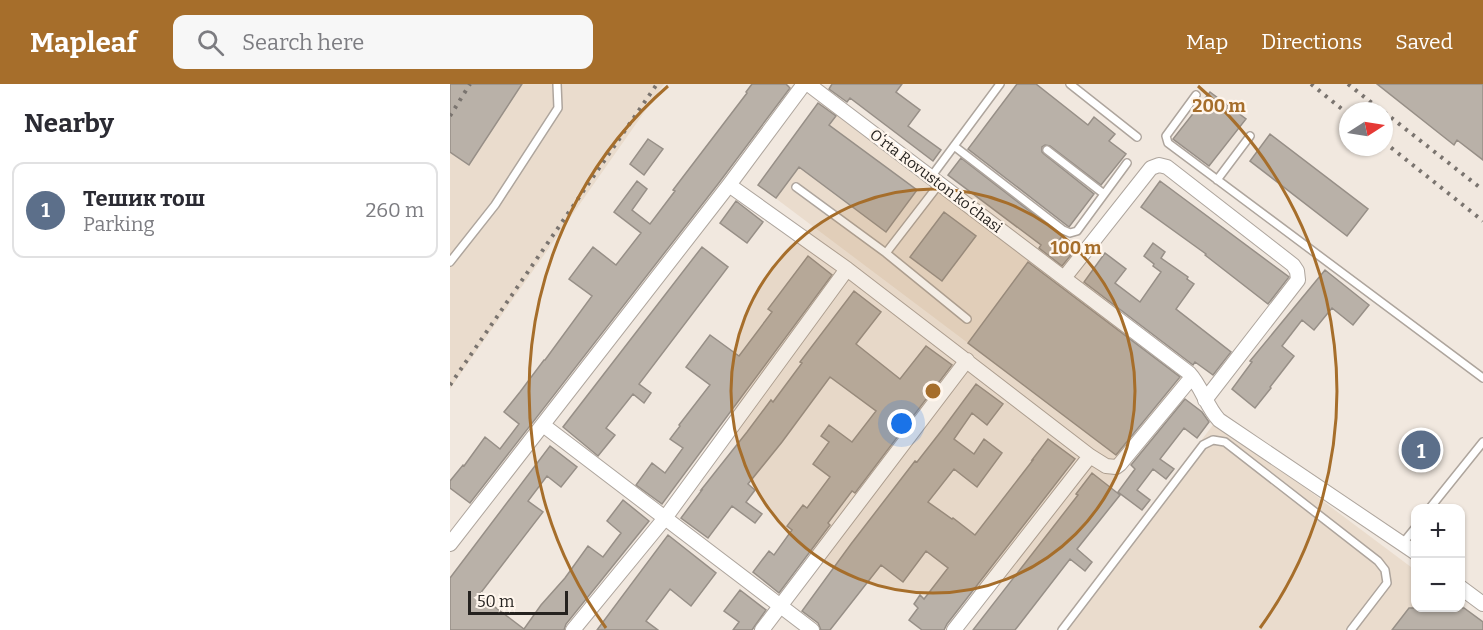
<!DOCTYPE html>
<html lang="en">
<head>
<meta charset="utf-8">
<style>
  :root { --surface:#fff; --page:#f7f7f7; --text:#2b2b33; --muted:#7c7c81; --line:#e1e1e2; --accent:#a66e2b }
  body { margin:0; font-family:Bitter,serif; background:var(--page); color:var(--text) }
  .controls { position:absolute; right:18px; bottom:18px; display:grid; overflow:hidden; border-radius:12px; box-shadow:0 2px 4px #0004 }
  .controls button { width:54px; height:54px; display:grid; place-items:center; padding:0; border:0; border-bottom:2px solid var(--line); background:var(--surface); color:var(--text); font:30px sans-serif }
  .compass { position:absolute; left:889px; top:18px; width:54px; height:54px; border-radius:50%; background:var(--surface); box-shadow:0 2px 4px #0004; rotate:78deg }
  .scale { position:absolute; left:18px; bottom:15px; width:100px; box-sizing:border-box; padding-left:6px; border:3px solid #25221f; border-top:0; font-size:16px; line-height:21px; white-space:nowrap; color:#25221f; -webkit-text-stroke:4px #fff6ed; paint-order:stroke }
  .you { position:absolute; left:452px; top:340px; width:21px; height:21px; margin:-15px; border:4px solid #fff; border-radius:50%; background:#1a73e8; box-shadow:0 0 0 9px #1a73e833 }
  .badge { display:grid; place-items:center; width:39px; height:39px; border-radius:50%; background:var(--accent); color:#fff; font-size:20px; font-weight:700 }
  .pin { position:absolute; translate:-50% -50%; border:3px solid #fff; box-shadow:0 2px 6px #0006 }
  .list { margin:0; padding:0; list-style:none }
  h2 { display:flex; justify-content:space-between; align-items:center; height:78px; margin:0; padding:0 24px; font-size:26px }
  h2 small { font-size:20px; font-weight:400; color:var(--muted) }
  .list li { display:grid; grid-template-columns:39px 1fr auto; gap:18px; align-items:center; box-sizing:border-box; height:96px; margin:0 12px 12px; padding:0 12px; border:2px solid var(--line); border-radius:12px }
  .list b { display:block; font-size:22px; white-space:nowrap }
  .list p { margin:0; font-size:20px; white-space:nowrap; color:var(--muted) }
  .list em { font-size:20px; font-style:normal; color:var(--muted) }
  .icon { flex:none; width:33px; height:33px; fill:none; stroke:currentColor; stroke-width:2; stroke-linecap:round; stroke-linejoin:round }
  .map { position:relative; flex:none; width:1033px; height:546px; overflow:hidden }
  header { display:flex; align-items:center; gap:36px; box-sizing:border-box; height:84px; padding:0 30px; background:var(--accent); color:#fff }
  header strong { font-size:28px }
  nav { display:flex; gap:33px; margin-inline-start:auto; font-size:21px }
  .search { width:420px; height:54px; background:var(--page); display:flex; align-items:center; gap:15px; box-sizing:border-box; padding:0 21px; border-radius:12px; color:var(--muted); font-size:22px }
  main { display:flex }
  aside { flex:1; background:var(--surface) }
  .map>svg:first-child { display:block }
  .built { fill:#eadccd }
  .building { fill:#b9b1a8; stroke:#978f87; stroke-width:1.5 }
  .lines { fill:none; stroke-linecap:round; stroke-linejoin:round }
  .lane-casing { stroke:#aea59d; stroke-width:10 }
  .street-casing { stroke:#aea59d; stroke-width:16 }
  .lane { stroke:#fff; stroke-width:7 }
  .street { stroke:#fff; stroke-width:14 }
  .rail { stroke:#7a746f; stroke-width:4; stroke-dasharray:3 6; stroke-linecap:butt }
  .ring { fill:none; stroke:#a66e2b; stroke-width:3 }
  .labels { text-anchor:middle; stroke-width:4.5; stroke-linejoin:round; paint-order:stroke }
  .street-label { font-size:15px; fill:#25221f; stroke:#fff6ed }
  .centre { fill:#a66e2b; stroke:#fff6ed; stroke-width:3 }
  .ring-label { font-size:18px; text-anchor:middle; font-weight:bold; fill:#a66e2b; stroke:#fff6ed; stroke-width:4.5; stroke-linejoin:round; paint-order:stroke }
</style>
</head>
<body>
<header>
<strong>Mapleaf</strong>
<div class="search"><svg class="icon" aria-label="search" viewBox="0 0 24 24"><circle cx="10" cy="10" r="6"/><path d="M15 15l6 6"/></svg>Search here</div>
<nav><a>Map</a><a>Directions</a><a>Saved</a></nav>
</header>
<main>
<aside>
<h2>Nearby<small></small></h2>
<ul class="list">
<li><span class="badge" style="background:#5c6f8a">1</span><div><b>Тешик тош</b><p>Parking</p></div><em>260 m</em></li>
</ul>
</aside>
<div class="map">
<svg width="1033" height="546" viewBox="0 0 1033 546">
  <rect width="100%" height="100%" fill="#f1e8df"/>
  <!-- built -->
  <path class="built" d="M0 0H214L0 305Z
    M371 16 735 292 672 375 308 101Z
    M766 337 965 486 966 524H1010L1011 521 1033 538V546H607Z"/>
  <!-- building -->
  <path class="building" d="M0 0H72L19 81 0 68Z
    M302 0H336L340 4 268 100 20 419 0 404V397L13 381 14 382 35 353 50 365 69 340 54 328 70 308 94 276H95L142 212 119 195 143 163 166 181 191 149 164 128 187 97 197 105 182 126 200 140 225 107 223 106 297 9 296 8Z
    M382 0H452L446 8 470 26 458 42 491 66 483 77 400 14 397 18 379 5Z
    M567 0H586L638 41 644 33 665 50 659 57 676 70 651 101 600 62 595 61 592 63V68L594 70 644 110 619 143 518 65Z
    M927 0H1033V76L1007 56 1004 61Z
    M760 8 796 35 759 82 723 55Z
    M368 19 386 32 379 41 467 106 436 148 349 83 326 114 308 101Z
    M820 50 918 125 897 152 800 77Z
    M198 55 213 65 194 91 180 80Z
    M511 74 612 152 610 155 625 166 612 182 589 164 591 161 498 91Z
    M710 97 839 193 818 220 755 171 756 170 691 123Z
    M286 117 313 138 297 159 270 139Z
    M494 128 526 152 492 197 460 173Z
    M703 159 715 168 711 174 738 193 737 195 744 200 726 225 781 268 763 291 745 278 743 281 634 198 655 169 676 185 665 199 690 218 711 188 703 182 704 180 694 172Z
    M252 163 278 183 189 300 201 309 194 319 183 310 156 344 165 351 148 372 113 343Z
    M358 172 382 191 212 420 186 401 202 379 215 389 233 364 220 355 230 342 229 341 260 301 236 283 260 251 289 272 322 228 318 225Z
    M578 178 730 293 666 371 518 259Z
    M875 186 919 221 903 241 882 224 864 246 852 236 832 262 844 272 820 303 821 304 805 324 782 305 802 278 800 277Z
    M404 207 431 228 406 260 450 295 476 262 502 281 405 409 402 407 378 439 380 441 329 509 303 488 319 467 324 471 342 446 337 442 353 421 357 424 380 393 363 380 379 358 371 352 379 341 402 358 426 327 380 293 332 358 298 400 305 406 296 418 312 430 305 439 282 422 258 454 231 434 252 406H251L297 348 321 316 323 318 352 279 350 278Z
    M526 300 553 320 537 341 522 329 504 355 524 370 534 355 552 369 527 403 504 385 478 418 502 435 503 434 525 451 583 376H582L598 355 625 375 497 540 494 546H472L459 536 468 524 464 520 470 511 474 515 498 484 476 467 453 498 431 481 380 546H371L368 539 352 527 401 460 465 377 467 378 492 346Z
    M735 315 752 328 759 338 747 354 734 344 710 375 724 385 716 395 703 385 687 406 700 416 692 426 668 408 685 385 681 381Z
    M100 362 127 383 111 403 97 392 78 417 93 428 29 511 74 545 91 521 115 494 138 462 153 473 171 449 157 437 173 416 199 437 116 540 114 546H0V494Z
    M642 389 670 411 627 465 642 478 635 487 620 475 565 546H523L628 411 626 410Z
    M218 451 266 489 241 522 220 505 196 537 208 546H147Z
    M290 506 316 526 302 546H283L289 538 274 527Z
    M959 524H1014L1033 538V546H942Z"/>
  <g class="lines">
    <defs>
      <path id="lane" d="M620 0 687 53
        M746 11 716 52 718 59 1033 294
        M504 62 613 146 620 149 627 147 677 79
        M597 66 654 110
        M481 93 550 0
        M767 96 800 52
        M346 103 436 169 517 235
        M436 169 490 99
        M0 178 45 121 108 24 107 0
        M980 424 1033 358
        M953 459 966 443
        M612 546 753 361 763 356 775 358 928 477 935 486 937 499 901 546"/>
      <path id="street" d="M358 0 739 289C752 303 756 322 769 336L966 469
        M279 101 397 185 640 372 656 382 666 383 670 380 742 293
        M614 194 701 84 709 81 717 83 843 181 847 187 848 196 755 316
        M93 341 362 546
        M0 460 279 101 354 0
        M1010 503 1033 520
        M123 546 215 434 397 185
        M312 546 517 276
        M504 546 640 372"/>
    </defs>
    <!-- lane casing -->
    <use href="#lane" class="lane-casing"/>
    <!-- street casing -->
    <use href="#street" class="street-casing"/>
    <!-- lane -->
    <use href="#lane" class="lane"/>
    <!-- street -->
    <use href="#street" class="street"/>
    <!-- rail -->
    <path class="rail" d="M861 0 898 30
      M898 0 932 27
      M934 28 1033 106
      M0 32 20 0
      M934 58 1033 137
      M0 301 207 0"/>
  </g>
  <!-- distance rings -->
  <circle cx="483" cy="307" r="202" fill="#a66e2b" fill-opacity=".12"/>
  <g class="ring">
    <circle cx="483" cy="307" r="202"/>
    <path d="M156 544A404 404 0 0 1 218 2M748 2A404 404 0 0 1 810 544"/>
  </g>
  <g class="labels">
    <!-- street labels -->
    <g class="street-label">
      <text transform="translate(486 97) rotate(37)" y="5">Oʻrta Rovuston koʻchasi</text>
    </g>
  </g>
  <circle cx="483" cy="307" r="9" class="centre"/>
  <g class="ring-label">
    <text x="769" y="28">200 m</text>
    <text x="626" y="170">100 m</text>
  </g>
</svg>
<div class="controls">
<button>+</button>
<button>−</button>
</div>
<svg class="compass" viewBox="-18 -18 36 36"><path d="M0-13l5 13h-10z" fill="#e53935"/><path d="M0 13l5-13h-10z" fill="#7c7c81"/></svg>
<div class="scale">50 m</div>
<div class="you"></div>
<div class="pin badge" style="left:971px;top:366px;background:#5c6f8a">1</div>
</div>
</main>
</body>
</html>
